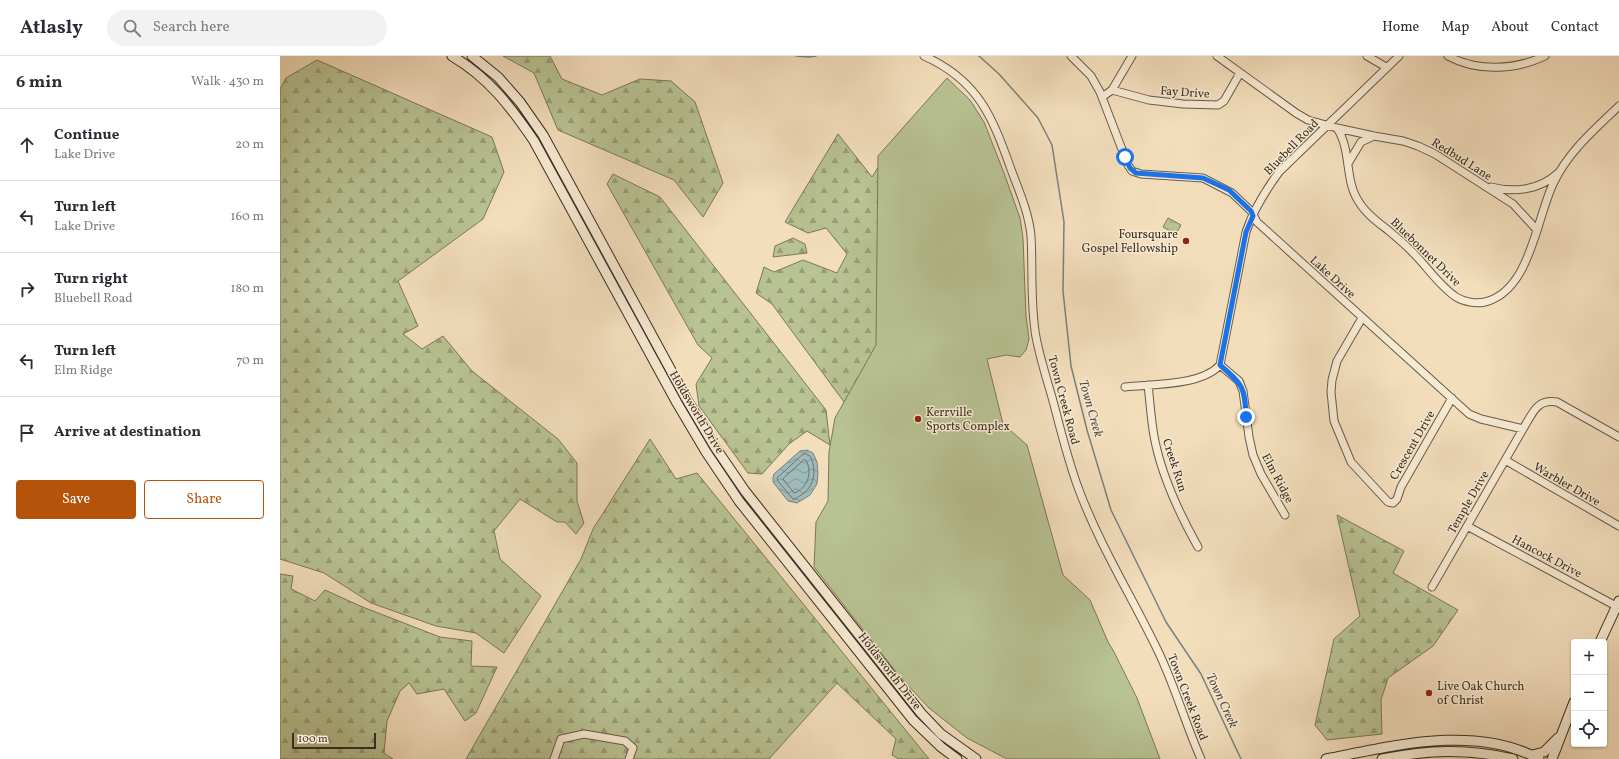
<!DOCTYPE html>
<html lang="en">
<head>
<meta charset="utf-8">
<style>
  :root { --surface:#fff; --page:#f2f2f3; --text:#2b2b33; --muted:#7c7c81; --line:#e1e1e2; --accent:#b45309 }
  body { margin:0; font-family:Vollkorn,serif; background:var(--page); color:var(--text) }
  .controls { position:absolute; right:12px; bottom:12px; display:grid; overflow:hidden; border-radius:4px; box-shadow:0 1px 3px #0004 }
  .controls button { width:36px; height:36px; display:grid; place-items:center; padding:0; border:0; border-bottom:1px solid var(--line); background:var(--surface); color:var(--text); font:20px sans-serif }
  .scale { position:absolute; left:12px; bottom:10px; width:84px; box-sizing:border-box; padding-left:4px; border:2px solid #3d2e22; border-top:0; font-size:11px; line-height:14px; white-space:nowrap; color:#3d2e22; -webkit-text-stroke:3px #f7ead3; paint-order:stroke }
  .stop { position:absolute; width:12px; height:12px; margin:-9px; border:3px solid #1a73e8; border-radius:50%; background:#fff }
  .stop.end { background:#1a73e8; border-color:#fff; box-shadow:0 1px 4px #0008 }
  .list { margin:0; padding:0; list-style:none }
  h2 { display:flex; justify-content:space-between; align-items:center; height:52px; margin:0; padding:0 16px; font-size:17px }
  h2 small { font-size:13px; font-weight:400; color:var(--muted) }
  .list li { display:grid; grid-template-columns:26px 1fr auto; gap:12px; align-items:center; box-sizing:border-box; height:72px; padding:0 16px; border-top:1px solid var(--line) }
  .list b { display:block; font-size:15px; white-space:nowrap }
  .list p { margin:0; font-size:13px; white-space:nowrap; color:var(--muted) }
  .list em { font-size:13px; font-style:normal; color:var(--muted) }
  .actions { display:flex; gap:8px; padding:12px 16px }
  .actions a { flex:1; padding:9px 0; border:1px solid var(--accent); border-radius:4px; text-align:center; font-size:14px; color:var(--accent) }
  .actions .main { background:var(--accent); color:#fff }
  .icon { flex:none; width:22px; height:22px; fill:none; stroke:currentColor; stroke-width:2; stroke-linecap:round; stroke-linejoin:round }
  .map { position:relative; flex:none; width:1339px; height:703px; overflow:hidden }
  header { display:flex; align-items:center; gap:24px; box-sizing:border-box; height:56px; padding:0 20px; background:var(--surface); border-bottom:1px solid var(--line) }
  header strong { font-size:19px }
  nav { display:flex; gap:22px; margin-inline-start:auto; font-size:14px }
  .search { width:280px; height:36px; background:var(--page); display:flex; align-items:center; gap:10px; box-sizing:border-box; padding:0 14px; border-radius:22px; color:var(--muted); font-size:15px }
  main { display:flex }
  aside { flex:1; background:var(--surface) }
  .map>svg:first-child { display:block }
  .grass { fill:url(#grass-tufts); stroke:#7a785a }
  .forest { fill:url(#forest-firs); stroke:#7a785a }
  .pitch { fill:#b8c292; stroke:#7a785a }
  .water { fill:url(#water-waves); stroke:#78827d }
  .lines { fill:none; stroke-linecap:round; stroke-linejoin:round }
  .shore { stroke:#6e746e; stroke-width:1 }
  .stream { stroke:#78827d; stroke-width:1.5 }
  .street-casing { stroke:#6a5a48; stroke-width:9 }
  .secondary-casing { stroke:#3d2e22; stroke-width:11 }
  .street { stroke:#f7ead3; stroke-width:7 }
  .secondary { stroke:#f7ead3; stroke-width:9 }
  .route { stroke:#1a73e8; stroke-width:5 }
  .poi-dot { fill:#8f2418; stroke:#f7ead3; stroke-width:1.5 }
  .labels { text-anchor:middle; stroke-width:3; stroke-linejoin:round; paint-order:stroke }
  .street-label { font-size:12px; fill:#3d2e22; stroke:#f7ead3 }
  .poi-label { font-size:12px; fill:#3d2e22; stroke:#f7ead3; text-anchor:start }
  .water-label { font-size:13px; font-style:italic; fill:#565148; stroke:#f7ead3 }
</style>
</head>
<body>
<header>
<strong>Atlasly</strong>
<div class="search"><svg class="icon" aria-label="search" viewBox="0 0 24 24"><circle cx="10" cy="10" r="6"/><path d="M15 15l6 6"/></svg>Search here</div>
<nav><a>Home</a><a>Map</a><a>About</a><a>Contact</a></nav>
</header>
<main>
<aside>
<h2>6 min<small>Walk · 430 m</small></h2>
<ul class="list">
<li><svg class="icon" aria-label="ahead" viewBox="0 0 24 24"><path d="M12 20V5M6 11l6-6 6 6"/></svg><div><b>Continue</b><p>Lake Drive</p></div><em>20 m</em></li>
<li><svg class="icon" aria-label="left" viewBox="0 0 24 24"><path d="M17 20v-9H6M10 6l-5 5 5 5"/></svg><div><b>Turn left</b><p>Lake Drive</p></div><em>160 m</em></li>
<li><svg class="icon" aria-label="right" viewBox="0 0 24 24"><path d="M7 20v-9h11M14 6l5 5-5 5"/></svg><div><b>Turn right</b><p>Bluebell Road</p></div><em>180 m</em></li>
<li><svg class="icon" aria-label="left" viewBox="0 0 24 24"><path d="M17 20v-9H6M10 6l-5 5 5 5"/></svg><div><b>Turn left</b><p>Elm Ridge</p></div><em>70 m</em></li>
<li><svg class="icon" aria-label="arrive" viewBox="0 0 24 24"><path d="M6 21V4h12l-3 4 3 4H6"/></svg><div><b>Arrive at destination</b></div></li>
</ul>
<div class="actions"><a class="main">Save</a><a>Share</a></div>
</aside>
<div class="map">
<svg width="1339" height="703" viewBox="0 0 1339 703">
  <defs>
    <pattern id="grass-tufts" width="24" height="20" patternUnits="userSpaceOnUse"><rect width="24" height="20" fill="#b8c292"/><path d="M3 7l-1-3M5 7V3M7 7l1-3M15 17l-1-3M17 17v-4M19 17l1-3" fill="none" stroke="#979e77"/></pattern>
    <pattern id="forest-firs" width="22" height="20" patternUnits="userSpaceOnUse"><rect width="22" height="20" fill="#b8c292"/><path d="M5 1l3.5 6h-7zM16 11l3.5 6h-7z" fill="#979e77"/></pattern>
    <pattern id="water-waves" width="16" height="10" patternUnits="userSpaceOnUse"><rect width="16" height="10" fill="#9fbaba"/><path d="M0 5q4-4 8 0t8 0" fill="none" stroke="#839897"/></pattern>
  </defs>
  <rect width="100%" height="100%" fill="#f3debc"/>
  <filter id="stains"><feTurbulence type="fractalNoise" baseFrequency=".005" numOctaves="4"/><feColorMatrix values="0 0 0 0 .2 0 0 0 0 .09 0 0 0 0 .02 0 0 0 .5 -.17"/></filter>
  <radialGradient id="worn" r=".72"><stop offset=".6" stop-color="#630" stop-opacity="0"/><stop offset="1" stop-color="#630" stop-opacity=".3"/></radialGradient>
  <!-- grass -->
  <path class="grass" d="M888 162 901 169 896 178 883 171Z"/>
  <!-- forest -->
  <path class="forest" d="M223 0H270L282 23 322 39 360 23 391 25 415 46 443 127 423 161 394 124 278 74 254 17Z
    M37 4 212 81 224 116 203 163 118 225 138 270 123 278 142 293 163 280 192 315 278 383 297 407V445L304 467 296 478 285 466H277L240 443 214 475 220 503 261 540 224 597 196 577 156 570 91 547 44 517 0 503V33L6 22Z
    M558 78 592 121 612 89 639 160 578 365 492 248 476 237 484 211 494 216 523 204 557 217 567 198 546 172 528 177 505 166Z
    M333 118 380 141 546 354 550 389 527 375 509 388 482 418 468 417 419 350 416 328 432 302 418 289 327 128Z
    M513 182 525 188 527 197 493 201 495 190Z
    M370 383 396 423 417 417 649 703H619L612 699 616 683 557 627 489 703H186L301 503 313 473Z
    M1057 459 1124 495 1113 517 1178 554 1153 590 1108 622 1101 644 1102 678 1047 684 1035 669 1054 583 1080 560Z
    M0 518 13 520 11 533 35 545 45 534 80 550 160 581 192 585 191 610 217 611 196 657 185 665 164 633 137 638 129 627 120 635 107 665 104 697 113 703H0Z"/>
  <!-- pitch -->
  <path class="pitch" d="M667 22 690 44 704 66 724 117 740 162 743 182 746 260 749 283 746 294 740 301 726 299 707 303 722 364 723 368 747 389 783 519 810 544 828 586 834 596 857 642 880 703H727L687 682 649 652 620 621 534 511 536 466 548 445 549 396 555 362 596 289 598 100Z"/>
  <!-- water -->
  <path class="water" d="M527 394 533 397 537 406 538 417 537 428 530 439 517 447 508 445 493 426V422L494 418 520 395Z"/>
  <g class="lines">
    <!-- shore -->
    <path class="shore" d="M526 398 530 400C537 414 535 430 521 439 518 441 517 443 513 443L498 425 497 422 522 399Z
      M524 404H526C533 417 527 433 514 437L503 423Z"/>
    <!-- stream -->
    <path class="stream" d="M516 0 529 1 536 0
      M699 0 719 18 758 62 772 89 784 166 783 235 791 310 807 374 831 454 886 566 921 618 961 703"/>
    <defs>
      <path id="street" d="M644 0C700 25 713 63 732 116 740 137 749 158 751 180 753 213 750 248 756 281 760 302 767 324 773 345 781 375 788 405 799 434 820 490 852 541 878 595 895 630 905 667 921 703
        M791 0 811 20 820 36 848 109 852 115 861 118 923 122 952 137 971 155 977 166 1189 358 1201 363 1243 373C1253 357 1256 343 1277 346L1339 381
        M937 0 1016 57 1028 64 1057 72C1072 95 1064 124 1079 146 1086 158 1099 167 1109 175 1120 184 1129 192 1138 202 1150 215 1161 231 1176 241 1184 246 1196 248 1205 246 1250 235 1256 164 1273 128 1288 96 1314 74 1339 50
        M1087 0 1106 11
        M1168 0C1197 16 1235 14 1265 0
        M832 34 869 44 903 48 938 49 944 45 960 17
        M822 41 832 34 852 0
        M1057 72 1094 80 1123 85 1138 90 1155 98 1233 148 1257 174
        M1069 106 1081 86 1094 80
        M1211 131C1234 137 1260 134 1278 117
        M1082 262 1057 305 1052 324 1051 336 1054 365 1071 406 1108 446 1113 447 1117 443 1121 431 1172 342
        M940 309 959 325 963 335 969 381 973 399 981 418 1005 459
        M868 329C870 346 871 363 874 380 881 419 899 457 918 491
        M845 331C873 328 921 330 940 309L966 176C973 155 986 134 999 116L1119 0
        M1225 404 1339 470
        M1187 470 1336 550
        M1152 531 1243 373
        M274 703 281 683 304 678 345 685 353 692 349 703"/>
      <path id="secondary" d="M172 0C208 21 231 51 254 85L397 347 426 396 459 445 633 664 661 691 677 703
        M192 0 218 21 240 46 263 79 406 342 435 391 465 435 641 657 661 678 696 703
        M1320 586 1339 545
        M1252 699 1264 696 1278 682
        M1046 703C1113 690 1195 668 1259 703
        M1102 703C1148 694 1187 692 1233 703
        M1272 703 1294 646"/>
    </defs>
    <!-- street casing -->
    <use href="#street" class="street-casing"/>
    <!-- secondary casing -->
    <use href="#secondary" class="secondary-casing"/>
    <!-- street -->
    <use href="#street" class="street"/>
    <!-- secondary -->
    <use href="#secondary" class="secondary"/>
  </g>
  <g class="lines">
    <!-- route -->
    <path class="route" d="M845 101 850 112 856 117 923 122 949 134 971 155 973 160 966 176 940 309C963 329 965 331 966 361"/>
  </g>
  <!-- markers -->
  <g class="poi-dot">
    <circle cx="906" cy="185" r="4"/>
    <circle cx="638" cy="363" r="4"/>
    <circle cx="1149" cy="637" r="4"/>
  </g>
  <g class="labels">
    <!-- street labels -->
    <g class="street-label">
      <text transform="translate(905 36) rotate(4)" y="4">Fay Drive</text>
      <text transform="translate(1011 91) rotate(-46)" y="4">Bluebell Road</text>
      <text transform="translate(1182 103) rotate(32)" y="4">Redbud Lane</text>
      <text transform="translate(1146 196) rotate(44)" y="4">Bluebonnet Drive</text>
      <text transform="translate(1053 221) rotate(42)" y="4">Lake Drive</text>
      <text transform="translate(784 344) rotate(75)" y="4">Town Creek Road</text>
      <text transform="translate(417 356) rotate(59)" y="4">Holdsworth Drive</text>
      <text transform="translate(1132 389) rotate(-60)" y="4">Crescent Drive</text>
      <text transform="translate(895 409) rotate(72)" y="4">Creek Run</text>
      <text transform="translate(998 422) rotate(62)" y="4">Elm Ridge</text>
      <text transform="translate(1287 428) rotate(30)" y="4">Warbler Drive</text>
      <text transform="translate(1188 446) rotate(-60)" y="4">Temple Drive</text>
      <text transform="translate(1267 500) rotate(28)" y="4">Hancock Drive</text>
      <text transform="translate(610 615) rotate(52)" y="4">Holdsworth Drive</text>
      <text transform="translate(908 641) rotate(69)" y="4">Town Creek Road</text>
    </g>
    <!-- poi labels -->
    <g class="poi-label">
      <text x="898" y="182" text-anchor="end">Foursquare<tspan x="898" dy="14">Gospel Fellowship</tspan></text>
      <text x="646" y="360">Kerrville<tspan x="646" dy="14">Sports Complex</tspan></text>
      <text x="1157" y="634">Live Oak Church<tspan x="1157" dy="14">of Christ</tspan></text>
    </g>
    <!-- water labels -->
    <g class="water-label">
      <text transform="translate(812 352) rotate(74)" y="5">Town Creek</text>
      <text transform="translate(943 644) rotate(65)" y="5">Town Creek</text>
    </g>
  </g>
  <rect width="100%" height="100%" filter="url(#stains)"/>
  <rect width="100%" height="100%" fill="url(#worn)"/>
</svg>
<div class="controls">
<button>+</button>
<button>−</button>
<button><svg class="icon" aria-label="locate" viewBox="0 0 24 24"><circle cx="12" cy="12" r="6"/><path d="M12 2v4M12 18v4M2 12h4M18 12h4"/></svg></button>
</div>
<div class="scale">100 m</div>
<div class="stop" style="left:845px;top:101px"></div>
<div class="stop end" style="left:966px;top:361px"></div>
</div>
</main>
</body>
</html>
